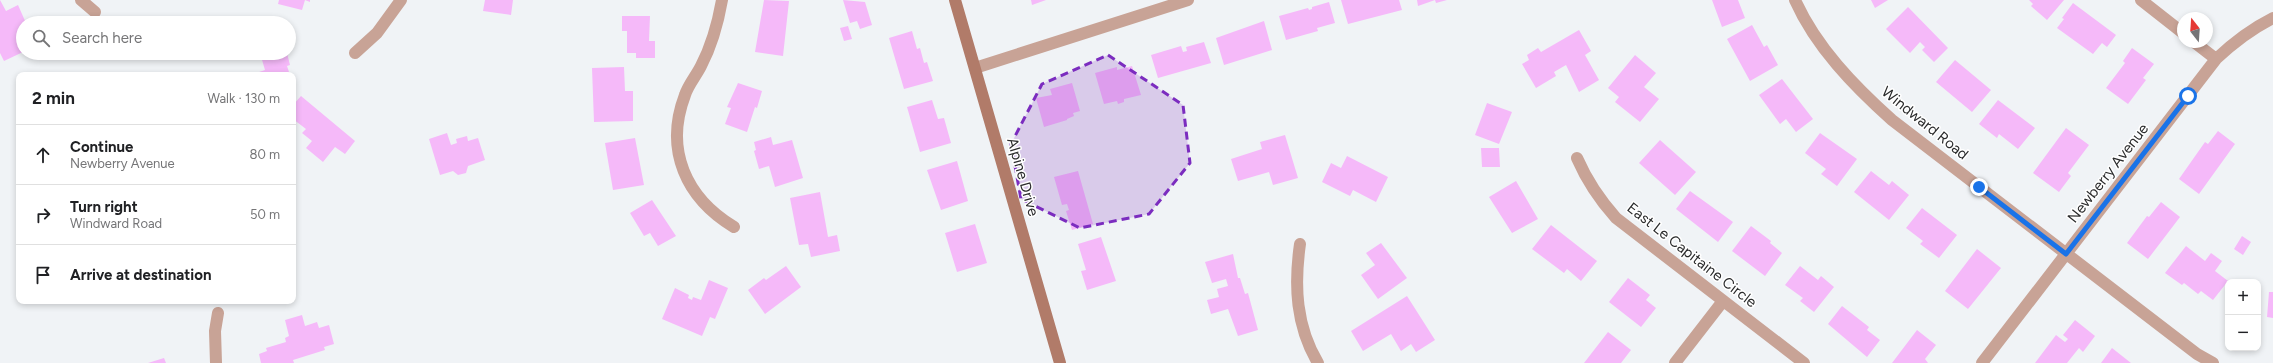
<!DOCTYPE html>
<html lang="en">
<head>
<meta charset="utf-8">
<style>
  :root { --surface:#fff; --page:#f6f6f6; --text:#202124; --muted:#757577; --line:#e0e0e0 }
  body { margin:0; font-family:Figtree,sans-serif; background:var(--page); color:var(--text) }
  .controls { position:absolute; right:12px; bottom:12px; display:grid; overflow:hidden; border-radius:8px; box-shadow:0 2px 6px #0003 }
  .controls button { width:36px; height:36px; display:grid; place-items:center; padding:0; border:0; border-bottom:1px solid var(--line); background:var(--surface); color:var(--text); font:20px sans-serif }
  .compass { position:absolute; left:2177px; top:12px; width:36px; height:36px; border-radius:50%; background:var(--surface); box-shadow:0 2px 6px #0003; rotate:343deg }
  .stop { position:absolute; width:12px; height:12px; margin:-9px; border:3px solid #1a73e8; border-radius:50%; background:#fff }
  .stop.end { background:#1a73e8; border-color:#fff; box-shadow:0 1px 4px #0008 }
  .list { margin:0; padding:0; list-style:none }
  h2 { display:flex; justify-content:space-between; align-items:center; height:52px; margin:0; padding:0 16px; font-size:17px }
  h2 small { font-size:13px; font-weight:400; color:var(--muted) }
  .list li { display:grid; grid-template-columns:26px 1fr auto; gap:12px; align-items:center; box-sizing:border-box; height:60px; padding:0 16px; border-top:1px solid var(--line) }
  .list b { display:block; font-size:15px; white-space:nowrap }
  .list p { margin:0; font-size:13px; white-space:nowrap; color:var(--muted) }
  .list em { font-size:13px; font-style:normal; color:var(--muted) }
  .icon { flex:none; width:22px; height:22px; fill:none; stroke:currentColor; stroke-width:2; stroke-linecap:round; stroke-linejoin:round }
  .map { position:relative; flex:none; width:2273px; height:363px; overflow:hidden }
  .search { position:absolute; background:var(--surface); box-shadow:0 2px 6px #0003; left:16px; top:16px; width:280px; height:44px; display:flex; align-items:center; gap:10px; box-sizing:border-box; padding:0 14px; border-radius:22px; color:var(--muted); font-size:15px }
  .panel { position:absolute; background:var(--surface); box-shadow:0 2px 6px #0003; left:16px; top:72px; width:280px; height:232px; border-radius:8px }
  .map>svg:first-child { display:block }
  .building { fill:#f5b9f9 }
  .lines { fill:none; stroke-linecap:round; stroke-linejoin:round }
  .street { stroke:#c8a396; stroke-width:12 }
  .secondary { stroke:#b17b69; stroke-width:12 }
  .route { stroke:#1a73e8; stroke-width:5 }
  .marked { fill:#7b2cbf; fill-opacity:0.2; stroke:#7b2cbf; stroke-width:3; stroke-dasharray:8 5; stroke-linejoin:round }
  .labels { text-anchor:middle; stroke-width:3; stroke-linejoin:round; paint-order:stroke }
  .street-label { font-size:15px; fill:#2a2b2c; stroke:#fff }
</style>
</head>
<body>
<div class="map">
<svg width="2273" height="363" viewBox="0 0 2273 363">
  <rect width="100%" height="100%" fill="#f0f3f6"/>
  <!-- building -->
  <path class="building" d="M0 0 6 11 18 5 26 23H23V52L4 61 0 53Z
    M279 0H310V2L305 0 302 10 278 4Z
    M485 0H513L511 15 483 11Z
    M764 0 789 1 783 56 755 52Z
    M843 0 865 2 872 25 860 29 857 21 850 23Z
    M1031 0H1046L1032 5Z
    M1341 0H1399L1402 10 1348 24Z
    M1417 0H1447L1436 3 1435 0 1418 6Z
    M1712 0H1738L1745 18 1722 27Z
    M1871 0H1888L1875 8Z
    M2029 0H2064L2047 20 2031 6 2033 4Z
    M1329 2 1335 23 1317 28 1318 31 1286 40 1279 16 1308 8 1309 10 1312 9V7Z
    M2073 3 2116 35 2107 47 2102 43 2093 54 2057 28 2064 19 2062 18Z
    M1908 7 1948 48 1934 62 1922 50 1925 47 1920 42 1910 53 1886 29Z
    M622 16H650L649 41H655V58H636V53H627V31H622Z
    M1264 21 1272 50 1224 65 1216 38Z
    M1752 25 1764 47 1767 45 1778 65 1750 81 1727 39Z
    M848 26 852 39 844 41 840 28Z
    M1579 30 1591 51 1585 55 1599 80 1579 92 1566 65 1554 72 1556 76 1536 88 1522 64 1529 60 1527 55 1538 48 1541 52Z
    M912 31 917 49 920 48 924 63 927 62 933 81 904 89 889 38Z
    M1204 42 1211 63 1158 78 1151 55 1181 46 1183 52 1187 51 1186 47Z
    M2132 48 2154 64 2143 78 2146 80 2128 104 2106 88 2125 63 2123 61Z
    M260 53H287L290 65 287 66 290 75H250L265 70Z
    M1635 55 1656 73 1644 87 1659 99 1640 122 1615 102 1619 97 1608 88Z
    M1955 60 1991 90 1972 112 1936 82Z
    M1132 66 1141 95 1124 99V102L1118 104 1117 101 1104 104 1095 73 1117 67V70Z
    M624 67 625 91H633V121L594 122 592 68Z
    M1782 79 1813 119 1796 132 1786 119 1780 124 1759 95Z
    M738 83 762 91 757 108 755 107 747 132 725 124 731 108 727 107Z
    M1072 83 1080 111 1073 113 1074 116 1067 119V120L1044 127 1036 98 1052 95 1050 89Z
    M301 96 355 141 345 154 335 147 323 162 306 148 312 141 302 133 306 129 293 119V105Z
    M932 100 938 119 944 118 951 143 920 152 907 107Z
    M1998 100 2035 128 2018 149 1999 134 1997 138 1979 124Z
    M1487 103 1512 112 1499 144 1475 135Z
    M2066 128 2089 145 2068 173 2071 176 2059 192 2033 173Z
    M2218 131 2235 144 2199 194 2179 179 2205 142 2208 144Z
    M447 133 451 145 457 143 456 139 467 136 468 141 478 138 485 160 468 166 466 173 458 175 453 171 440 175 429 139Z
    M1820 133 1857 159 1837 186 1821 174 1826 169 1805 153Z
    M1285 135 1298 178 1273 185 1269 172 1238 181 1231 159 1262 149 1260 142Z
    M771 137 773 145 792 140 803 178 775 187 769 166 759 169 754 151 756 150 754 142Z
    M635 138 644 185 613 190 605 143Z
    M1660 140 1696 172 1675 195 1639 163Z
    M1481 148H1499L1500 167H1482Z
    M1347 156 1388 177 1376 202 1353 190 1350 196 1322 182 1331 163 1341 168Z
    M957 161 968 201 941 210 927 170Z
    M1078 171 1093 224 1072 230 1066 211 1069 210 1067 204 1062 205 1054 177Z
    M1871 171 1889 185 1892 181 1909 195 1889 220 1854 192Z
    M1516 181 1538 219 1512 233 1489 197Z
    M1690 191 1733 222 1718 242 1676 209Z
    M820 192 828 237 837 235 840 251 811 257 808 244 799 245 790 198Z
    M652 200 676 236 658 246 650 233 644 236 630 213Z
    M2161 202 2180 217 2148 259 2127 243 2147 216 2149 217Z
    M1922 208 1957 235 1939 258 1920 244 1923 241 1906 228Z
    M975 224 987 263 957 272 945 233Z
    M1551 225 1597 261 1581 281 1567 269 1564 273 1532 249Z
    M1751 226 1771 241 1770 243 1782 253 1765 276 1732 251Z
    M2242 236 2251 242 2243 255 2234 249Z
    M1101 237 1116 281 1087 290 1081 271 1086 270 1078 244Z
    M1381 243 1407 278 1378 299 1361 275 1375 265 1366 253Z
    M2186 246 2205 261 2211 253 2222 261 2215 271 2228 281 2213 300 2201 291 2198 294 2184 283 2182 285 2165 273Z
    M1977 249 2001 268 1968 309 1945 291Z
    M1233 254 1238 278H1240L1245 294 1248 293 1258 330 1238 336 1228 309 1211 314 1207 300 1219 297 1217 289 1228 286 1226 279 1212 283 1205 262Z
    M786 266 801 287 765 314 748 290 764 278 766 280Z
    M1800 266 1818 280 1821 276 1834 287 1814 312 1800 301 1803 298 1785 285Z
    M1628 278 1650 295 1646 300 1656 308 1641 327 1609 302Z
    M709 280 728 288 715 319 710 317 702 336 662 319 675 288 689 295 688 298 692 300 693 297 701 300Z
    M2269 292H2273V318L2267 317Z
    M1407 296 1435 340 1416 352 1411 344 1401 351 1391 334 1363 351 1351 331Z
    M1842 306 1869 327 1867 330 1880 340 1867 357 1828 324Z
    M302 315 305 326 317 322 319 328 329 325 334 344 324 347 325 350 293 360 294 363H261L259 354 267 351 266 348 286 342 285 338 289 336 285 320Z
    M2075 320 2095 336 2083 352 2079 348 2067 363H2035L2056 335 2065 342 2068 339 2063 335Z
    M1917 330 1936 345 1925 359 1928 363H1892Z
    M1608 332 1631 350 1621 363H1584Z
    M2112 348 2131 363H2101Z
    M164 358 166 363H148Z"/>
  <g class="lines">
    <!-- street -->
    <path class="street" d="M81 0 95 12
      M722 0C718 23 712 45 701 66 696 76 688 85 685 95 664 150 686 198 734 227
      M1795 0C1816 47 1854 86 1892 120L2197 354 2213 363
      M2141 0 2183 33
      M2194 42 2216 59
      M355 53 377 33 401 0
      M975 68 1188 0
      M1577 158C1587 181 1599 199 1616 218L1804 363
      M1300 244C1294 286 1296 326 1318 363
      M216 363 215 331 218 313
      M1675 363 1723 301
      M1982 363 2216 59C2234 42 2251 29 2273 18"/>
    <!-- secondary -->
    <path class="secondary" d="M955 0 1060 363"/>
  </g>
  <g class="lines">
    <!-- route -->
    <path class="route" d="M1979 187 2066 254 2188 96"/>
  </g>
  <!-- marked area -->
  <path class="marked" d="M1108 55 1183 105 1190 163 1149 214 1080 228 1021 199 1011 144 1042 84Z"/>
  <g class="labels">
    <!-- street labels -->
    <g class="street-label">
      <text transform="translate(1925 123) rotate(39)" y="5">Windward Road</text>
      <text transform="translate(2108 173) rotate(-52)" y="5">Newberry Avenue</text>
      <text transform="translate(1023 177) rotate(74)" y="5">Alpine Drive</text>
      <text transform="translate(1692 255) rotate(38)" y="5">East Le Capitaine Circle</text>
    </g>
  </g>
</svg>
<div class="controls">
<button>+</button>
<button>−</button>
</div>
<svg class="compass" viewBox="-18 -18 36 36"><path d="M0-13l5 13h-10z" fill="#e53935"/><path d="M0 13l5-13h-10z" fill="#757577"/></svg>
<div class="stop" style="left:2188px;top:96px"></div>
<div class="stop end" style="left:1979px;top:187px"></div>
<div class="search"><svg class="icon" aria-label="search" viewBox="0 0 24 24"><circle cx="10" cy="10" r="6"/><path d="M15 15l6 6"/></svg>Search here</div>
<section class="panel">
<h2>2 min<small>Walk · 130 m</small></h2>
<ul class="list">
<li><svg class="icon" aria-label="ahead" viewBox="0 0 24 24"><path d="M12 20V5M6 11l6-6 6 6"/></svg><div><b>Continue</b><p>Newberry Avenue</p></div><em>80 m</em></li>
<li><svg class="icon" aria-label="right" viewBox="0 0 24 24"><path d="M7 20v-9h11M14 6l5 5-5 5"/></svg><div><b>Turn right</b><p>Windward Road</p></div><em>50 m</em></li>
<li><svg class="icon" aria-label="arrive" viewBox="0 0 24 24"><path d="M6 21V4h12l-3 4 3 4H6"/></svg><div><b>Arrive at destination</b></div></li>
</ul>
</section>
</div>
</body>
</html>
